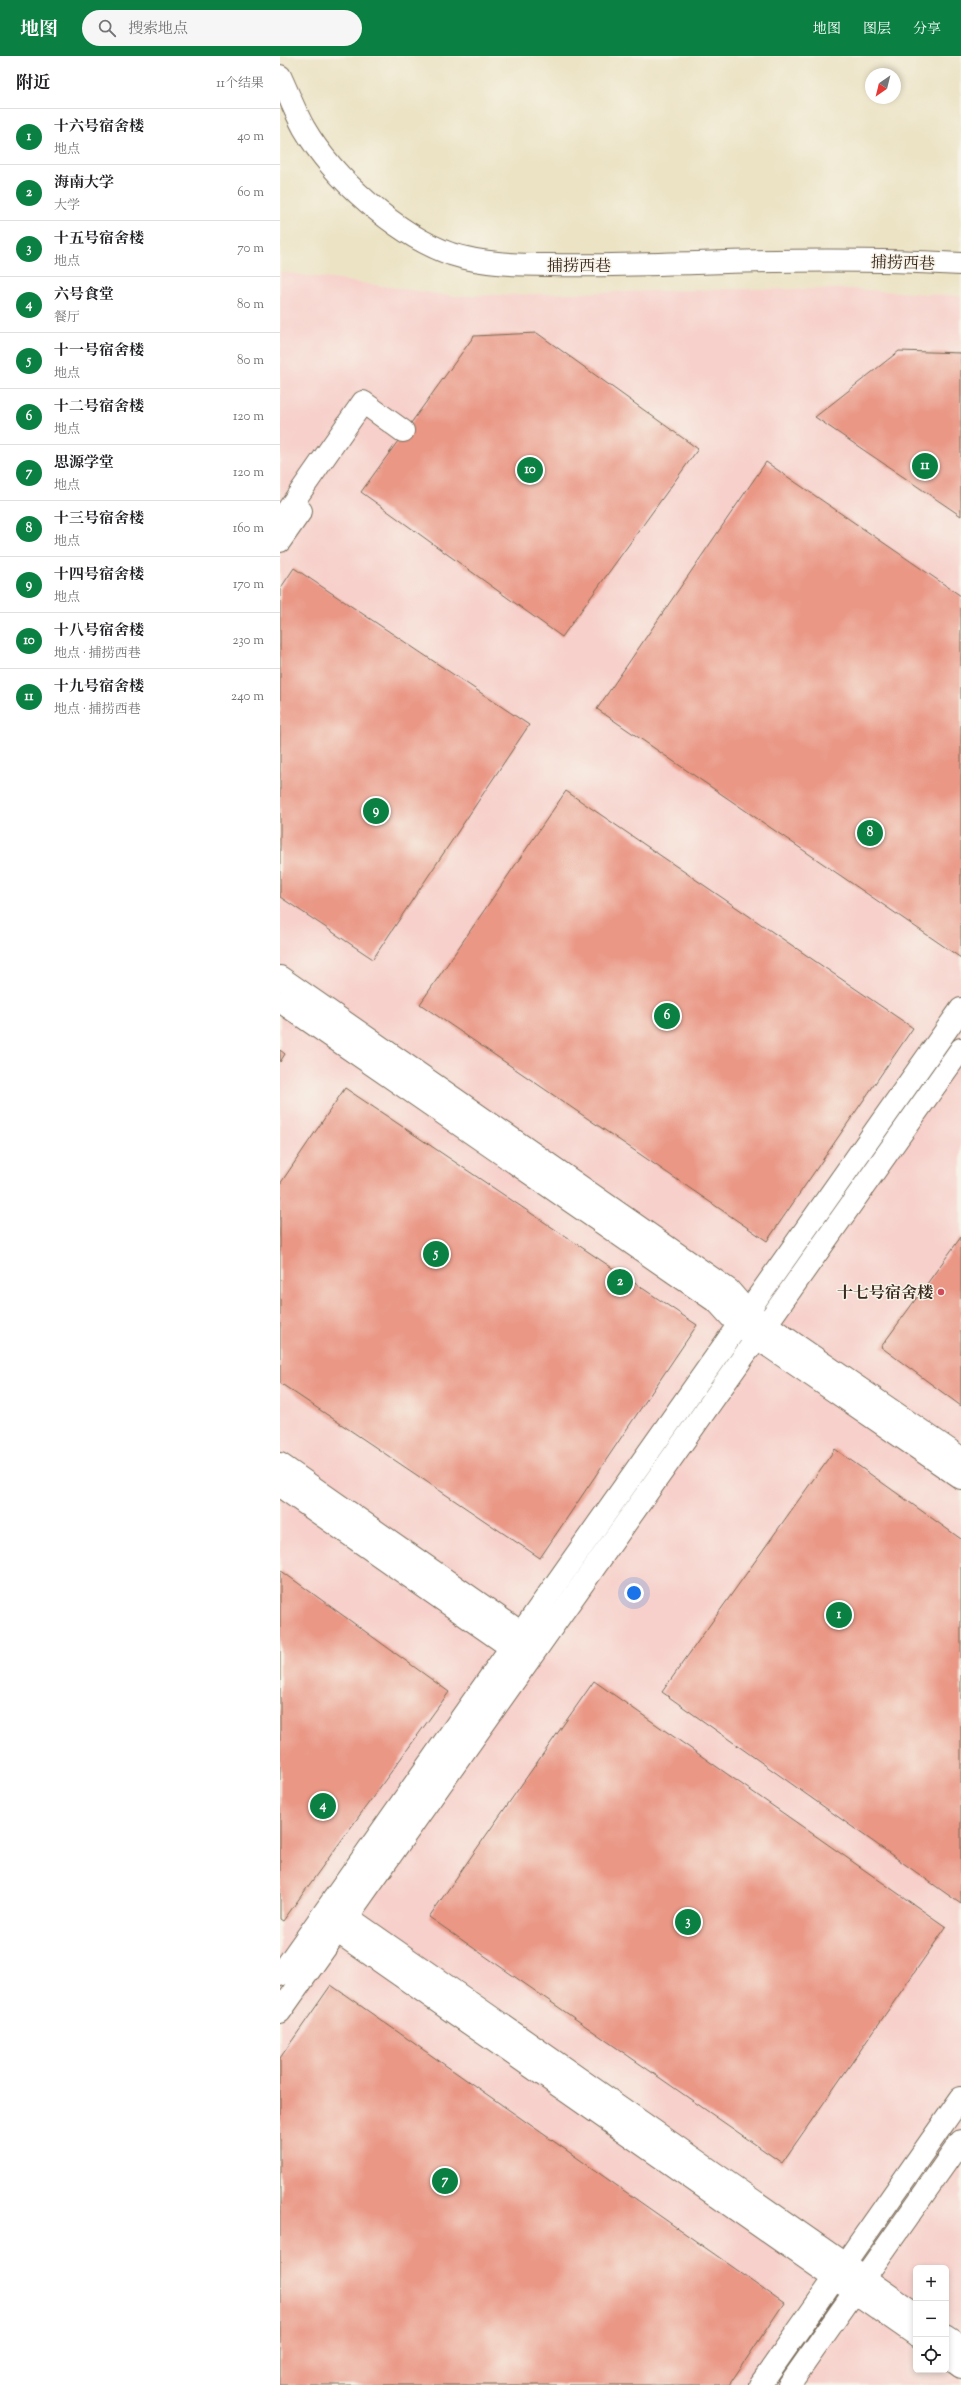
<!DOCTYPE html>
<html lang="zh">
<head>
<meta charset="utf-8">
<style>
  :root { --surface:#fff; --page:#f6f6f6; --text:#202124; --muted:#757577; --line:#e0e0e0; --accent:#0b8043 }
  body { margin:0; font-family:"Sorts Mill Goudy","Noto Serif SC",serif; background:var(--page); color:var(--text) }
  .controls { position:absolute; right:12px; bottom:12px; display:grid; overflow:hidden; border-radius:6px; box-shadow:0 2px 6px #0003 }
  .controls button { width:36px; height:36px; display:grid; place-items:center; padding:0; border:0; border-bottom:1px solid var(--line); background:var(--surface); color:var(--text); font:20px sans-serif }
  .compass { position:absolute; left:585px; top:12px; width:36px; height:36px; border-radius:50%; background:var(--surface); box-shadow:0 2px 6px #0003; rotate:215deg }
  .you { position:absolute; left:354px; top:1537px; width:14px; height:14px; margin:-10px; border:3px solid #fff; border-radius:50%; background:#1a73e8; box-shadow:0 0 0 6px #1a73e833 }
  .badge { display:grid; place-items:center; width:26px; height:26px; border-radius:50%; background:var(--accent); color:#fff; font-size:13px; font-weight:700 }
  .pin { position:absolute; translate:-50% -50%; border:2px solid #fff; box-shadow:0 1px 4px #0006 }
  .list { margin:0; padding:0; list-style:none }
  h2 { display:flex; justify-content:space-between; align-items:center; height:52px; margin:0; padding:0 16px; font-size:17px }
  h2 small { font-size:13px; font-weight:400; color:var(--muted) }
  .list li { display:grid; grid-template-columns:26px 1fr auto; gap:12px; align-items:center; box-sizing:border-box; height:56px; padding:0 16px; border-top:1px solid var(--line) }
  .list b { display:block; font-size:15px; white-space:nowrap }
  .list p { margin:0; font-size:13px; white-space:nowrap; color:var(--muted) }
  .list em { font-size:13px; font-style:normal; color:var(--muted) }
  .icon { flex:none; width:22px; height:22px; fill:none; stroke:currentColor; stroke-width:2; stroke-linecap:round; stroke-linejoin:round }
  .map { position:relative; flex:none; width:681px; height:2329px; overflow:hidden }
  header { display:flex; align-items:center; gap:24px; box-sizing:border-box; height:56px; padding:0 20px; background:var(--accent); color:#fff }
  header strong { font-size:19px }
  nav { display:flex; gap:22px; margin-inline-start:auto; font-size:14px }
  .search { width:280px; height:36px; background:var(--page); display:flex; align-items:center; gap:10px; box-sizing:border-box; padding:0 14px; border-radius:22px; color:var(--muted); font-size:15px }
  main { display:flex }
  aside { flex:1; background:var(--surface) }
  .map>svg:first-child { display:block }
  .built { fill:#f7d0cb; fill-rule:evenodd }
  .building { fill:#ea9785 }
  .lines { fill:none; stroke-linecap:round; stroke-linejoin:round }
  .minor-casing { stroke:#796b58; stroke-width:24 }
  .minor { stroke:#fff; stroke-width:22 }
  .poi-dot { fill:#d1495b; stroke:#f7f3e8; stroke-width:1.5 }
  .labels { text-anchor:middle; stroke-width:3; stroke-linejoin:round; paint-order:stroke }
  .street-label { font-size:16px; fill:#3b2a1e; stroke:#f7f3e8 }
  .poi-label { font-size:16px; font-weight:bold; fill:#3b2a1e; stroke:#f7f3e8; text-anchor:end }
</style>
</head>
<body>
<header>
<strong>地图</strong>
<div class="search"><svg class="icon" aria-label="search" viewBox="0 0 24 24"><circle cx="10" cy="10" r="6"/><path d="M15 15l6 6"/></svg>搜索地点</div>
<nav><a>地图</a><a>图层</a><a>分享</a></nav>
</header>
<main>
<aside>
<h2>附近<small>11个结果</small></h2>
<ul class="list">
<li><span class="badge">1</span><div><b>十六号宿舍楼</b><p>地点</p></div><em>40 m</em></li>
<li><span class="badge">2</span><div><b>海南大学</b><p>大学</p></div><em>60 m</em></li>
<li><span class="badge">3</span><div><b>十五号宿舍楼</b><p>地点</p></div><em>70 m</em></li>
<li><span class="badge">4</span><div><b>六号食堂</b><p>餐厅</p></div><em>80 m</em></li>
<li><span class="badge">5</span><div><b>十一号宿舍楼</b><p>地点</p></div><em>80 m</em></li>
<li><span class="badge">6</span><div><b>十二号宿舍楼</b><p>地点</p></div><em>120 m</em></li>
<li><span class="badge">7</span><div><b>思源学堂</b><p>地点</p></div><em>120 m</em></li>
<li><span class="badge">8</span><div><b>十三号宿舍楼</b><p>地点</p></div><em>160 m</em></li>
<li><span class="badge">9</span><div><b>十四号宿舍楼</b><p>地点</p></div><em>170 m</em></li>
<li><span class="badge">10</span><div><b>十八号宿舍楼</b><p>地点 · 捕捞西巷</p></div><em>230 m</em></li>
<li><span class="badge">11</span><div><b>十九号宿舍楼</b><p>地点 · 捕捞西巷</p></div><em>240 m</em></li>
</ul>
</aside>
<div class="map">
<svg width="681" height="2329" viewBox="0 0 681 2329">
  <rect width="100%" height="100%" fill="#f7f3e8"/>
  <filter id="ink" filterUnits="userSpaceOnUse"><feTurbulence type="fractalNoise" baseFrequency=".025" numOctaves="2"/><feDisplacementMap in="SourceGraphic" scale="8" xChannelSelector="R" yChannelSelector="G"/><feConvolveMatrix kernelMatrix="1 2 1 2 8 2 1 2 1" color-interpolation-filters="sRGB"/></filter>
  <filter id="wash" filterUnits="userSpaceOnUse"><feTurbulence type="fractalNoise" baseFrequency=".012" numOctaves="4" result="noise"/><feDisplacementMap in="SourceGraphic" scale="16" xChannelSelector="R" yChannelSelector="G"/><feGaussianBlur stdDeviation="0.9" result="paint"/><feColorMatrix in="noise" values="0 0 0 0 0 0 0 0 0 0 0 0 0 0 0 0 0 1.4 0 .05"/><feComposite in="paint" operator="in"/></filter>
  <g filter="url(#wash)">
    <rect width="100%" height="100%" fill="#ece3c5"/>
    <!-- built -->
    <path class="built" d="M0 216 174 240 452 233H569L681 240V2329H0ZM636 2212H666V2314H636Z"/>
    <g id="blocks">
      <!-- building -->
      <path class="building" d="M257 277 418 393 282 581 81 436 194 280Z
        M619 295 681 297V460L535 361Z
        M486 406 681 540V902L317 653Z
        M14 512 249 669 93 903 0 841V533Z
        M286 735 633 972 487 1185 140 948Z
        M0 994 5 998 0 1006Z
        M65 1032 417 1269 260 1502 0 1327V1128Z
        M681 1181V1350L601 1291Z
        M555 1393 681 1483V1848L382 1636Z
        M0 1514 169 1636 3 1865 0 1863Z
        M314 1625 666 1871 502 2107 149 1861Z
        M51 1929 504 2247 449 2329H0V2002Z"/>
    </g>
  </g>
  <g filter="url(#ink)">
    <use href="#blocks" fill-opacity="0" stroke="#796b58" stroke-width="1"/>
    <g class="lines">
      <defs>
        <path id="minor" d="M0 20C8 37 15 56 24 72 53 122 117 179 171 198 202 208 237 209 270 209 319 210 367 208 416 207 504 204 593 203 681 208
          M0 465 83 346 123 375
          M0 485 21 455
          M0 921 449 1234 468 1256 681 1402
          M0 945 438 1247 458 1269 681 1422
          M0 1408 253 1585
          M0 1430 243 1600
          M55 1852 636 2258
          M45 1867 636 2279
          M0 1919 681 953
          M0 1956 681 993
          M666 2280 681 2290
          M666 2300 681 2311
          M480 2329 681 2042
          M509 2329 681 2085"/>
      </defs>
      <!-- minor casing -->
      <use href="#minor" class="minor-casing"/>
      <!-- minor -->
      <use href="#minor" class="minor"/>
    </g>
  </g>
  <!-- markers -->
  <circle class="poi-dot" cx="661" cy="1236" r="4"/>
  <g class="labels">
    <!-- street labels -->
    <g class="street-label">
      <text transform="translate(623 206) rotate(2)" y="6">捕捞西巷</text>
      <text x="299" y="215">捕捞西巷</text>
    </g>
    <!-- poi labels -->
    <g class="poi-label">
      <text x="653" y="1242">十七号宿舍楼</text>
    </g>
  </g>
</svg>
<div class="controls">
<button>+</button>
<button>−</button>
<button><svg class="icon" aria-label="locate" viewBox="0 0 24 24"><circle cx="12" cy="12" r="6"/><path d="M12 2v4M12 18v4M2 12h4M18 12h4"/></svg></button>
</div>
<svg class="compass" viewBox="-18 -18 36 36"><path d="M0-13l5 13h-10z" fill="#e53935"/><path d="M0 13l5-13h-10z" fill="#757577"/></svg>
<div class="you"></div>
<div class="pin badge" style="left:559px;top:1559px">1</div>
<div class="pin badge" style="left:340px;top:1226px">2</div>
<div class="pin badge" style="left:408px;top:1866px">3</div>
<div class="pin badge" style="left:43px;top:1750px">4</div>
<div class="pin badge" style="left:156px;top:1198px">5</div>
<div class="pin badge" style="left:387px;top:960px">6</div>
<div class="pin badge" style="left:165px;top:2125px">7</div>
<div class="pin badge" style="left:590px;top:777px">8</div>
<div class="pin badge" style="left:96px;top:755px">9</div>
<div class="pin badge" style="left:250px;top:414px">10</div>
<div class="pin badge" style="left:645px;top:410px">11</div>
</div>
</main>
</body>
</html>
